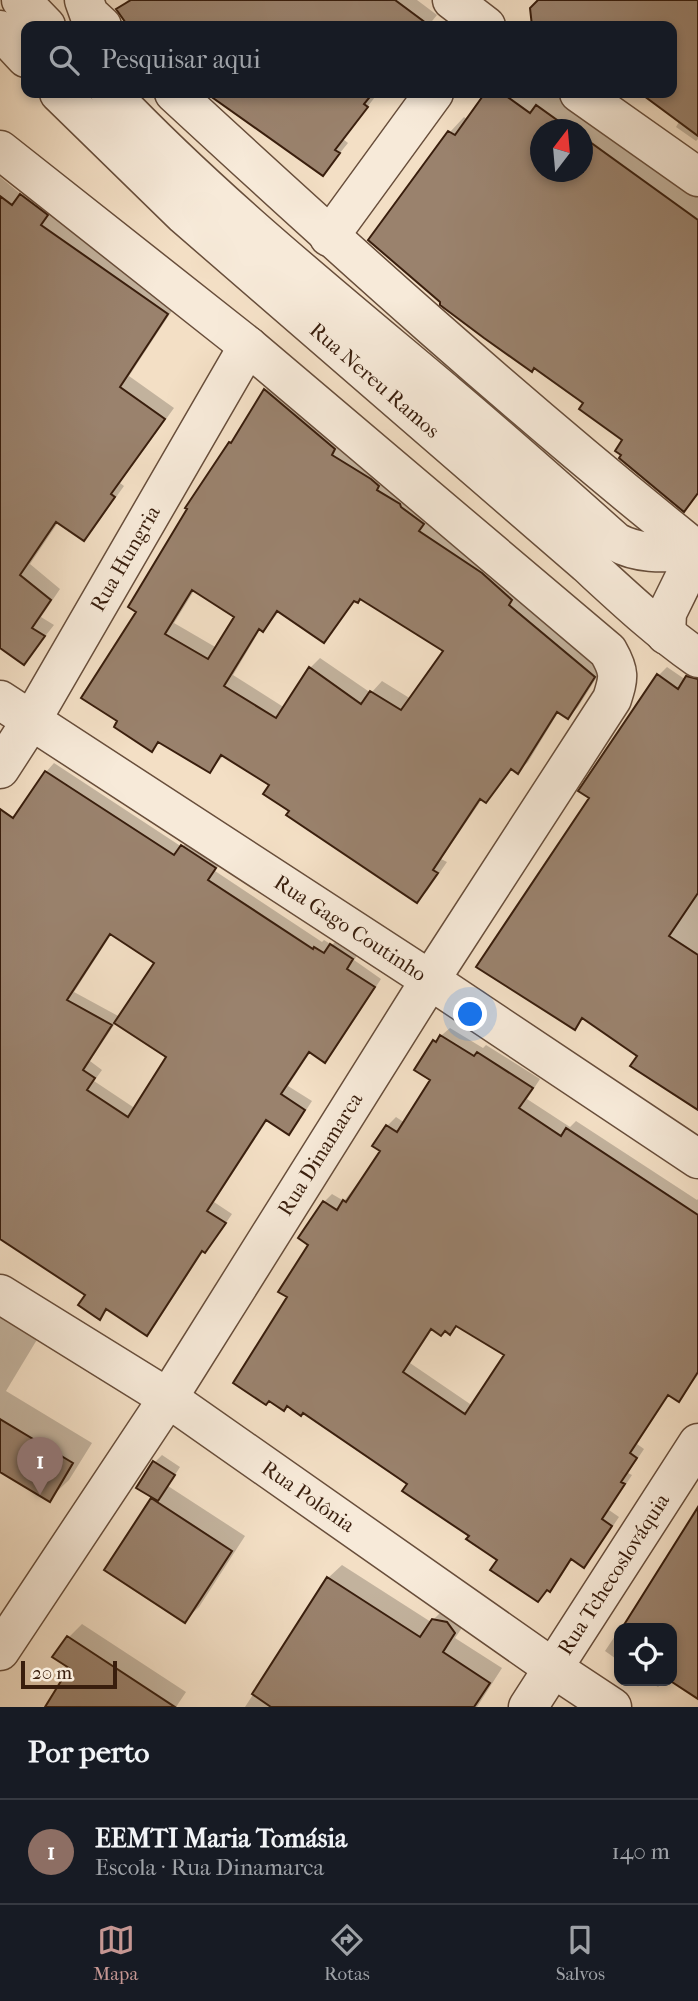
<!DOCTYPE html>
<html lang="pt">
<head>
<meta charset="utf-8">
<style>
  :root { --surface:#171b24; --page:#242831; --text:#f1f3f6; --muted:#9ea1a6; --line:#363941; --accent:#c59692 }
  body { margin:0; font-family:"IM FELL French Canon",serif; background:var(--page); color:var(--text) }
  .controls { position:absolute; right:21px; bottom:21px; display:grid; overflow:hidden; border-radius:14px; box-shadow:0 4px 10px #0003 }
  .controls button { width:63px; height:63px; display:grid; place-items:center; padding:0; border:0; border-bottom:2px solid var(--line); background:var(--surface); color:var(--text); font:35px sans-serif }
  .compass { position:absolute; left:530px; top:119px; width:63px; height:63px; border-radius:50%; background:var(--surface); box-shadow:0 4px 10px #0003; rotate:16deg }
  .scale { position:absolute; left:21px; bottom:18px; width:96px; box-sizing:border-box; padding-left:7px; border:4px solid #391e0d; border-top:0; font-size:19px; line-height:24px; white-space:nowrap; color:#391e0d; -webkit-text-stroke:5px #f7ead9; paint-order:stroke }
  .you { position:absolute; left:471px; top:1015px; width:24px; height:24px; margin:-18px; border:5px solid #fff; border-radius:50%; background:#1a73e8; box-shadow:0 0 0 10px #1a73e833 }
  .badge { display:grid; place-items:center; width:46px; height:46px; border-radius:50%; background:var(--accent); color:#fff; font-size:23px; font-weight:700 }
  .pin { position:absolute; translate:-50% -58px; filter:drop-shadow(0 2px 4px #0008) }
  .pin::after { content:''; position:absolute; top:37px; width:24px; height:21px; background:inherit; clip-path:polygon(0 0,100% 0,50% 100%) }
  .list { margin:0; padding:0; list-style:none }
  h2 { display:flex; justify-content:space-between; align-items:center; height:91px; margin:0; padding:0 28px; font-size:30px }
  h2 small { font-size:23px; font-weight:400; color:var(--muted) }
  .list li { display:grid; grid-template-columns:46px 1fr auto; gap:21px; align-items:center; box-sizing:border-box; height:105px; padding:0 28px; border-top:2px solid var(--line) }
  .list b { display:block; font-size:26px; white-space:nowrap }
  .list p { margin:0; font-size:23px; white-space:nowrap; color:var(--muted) }
  .list em { font-size:23px; font-style:normal; color:var(--muted) }
  .icon { flex:none; width:38px; height:38px; fill:none; stroke:currentColor; stroke-width:2; stroke-linecap:round; stroke-linejoin:round }
  .map { position:relative; flex:none; width:698px; height:1707px; overflow:hidden }
  .search { position:absolute; background:var(--surface); box-shadow:0 4px 10px #0003; left:21px; right:21px; top:21px; height:77px; display:flex; align-items:center; gap:18px; box-sizing:border-box; padding:0 24px; border-radius:14px; color:var(--muted); font-size:26px }
  .sheet { height:196px; background:var(--surface) }
  nav { display:flex; justify-content:space-around; align-items:center; box-sizing:border-box; height:98px; border-top:2px solid var(--line); background:var(--surface); font-size:19px; color:var(--muted) }
  nav a { display:grid; justify-items:center; gap:4px }
  nav .on { color:var(--accent) }
  .map>svg:first-child { display:block }
  .shadow { fill:#0003; fill-rule:evenodd }
  .building { fill:#9a826d; stroke:#391e0d; stroke-width:2; fill-rule:evenodd }
  .lines { fill:none; stroke-linecap:round; stroke-linejoin:round }
  .minor-casing { stroke:#684e3b; stroke-width:41 }
  .minor { stroke:#f7ead9; stroke-width:38 }
  .labels { text-anchor:middle; stroke-width:6; stroke-linejoin:round; paint-order:stroke }
  .street-label { font-size:21px; fill:#391e0d; stroke:#f7ead9 }
</style>
</head>
<body>
<div class="map">
<svg width="698" height="1707" viewBox="0 0 698 1707">
  <rect width="100%" height="100%" fill="#f3dfc5"/>
  <filter id="stains"><feTurbulence type="fractalNoise" baseFrequency=".00286" numOctaves="4"/><feColorMatrix values="0 0 0 0 .2 0 0 0 0 .09 0 0 0 0 .02 0 0 0 .5 -.17"/></filter>
  <radialGradient id="worn" r=".72"><stop offset=".6" stop-color="#630" stop-opacity="0"/><stop offset="1" stop-color="#630" stop-opacity=".3"/></radialGradient>
  <!-- shadow -->
  <path class="shadow" d="M128 0H417L437 15 428 26H130L118 10Z
    M540 0H698V139L696 141 676 127 680 120 641 93H672V26H536L534 24Z
    M209 93H378L343 139 348 143 323 174Z
    M487 93H537L545 98 550 93H557L698 195V492L585 403 442 301 370 240 450 132 464 117 468 120ZM540 130H582V172H540Z
    M0 177 22 195 32 185 177 303 129 376 174 408 120 483 124 486 94 528 84 539 59 521 30 564 60 589 41 617 54 625 24 663 0 646Z
    M276 380 604 666 578 707 568 717 559 711 528 762 518 772 513 768 496 791 486 801 482 799 441 859 447 862 427 891 417 901 291 811 272 785 224 755 210 771 161 741 152 750 119 720 138 611 189 509 187 507 230 443 239 434 266 390ZM195 589 237 616 217 648 174 623ZM361 597 446 651 411 699 382 681 371 693 320 658 310 668 285 708 233 675 261 628 263 630 273 619 280 610 324 640 356 600Z
    M667 667 686 680 696 670 698 672V1109L639 1055 584 1018 574 1028 592 798 659 675Z
    M54 763 182 847 191 838 223 859 215 871 322 942 324 940 332 945 340 937 360 951 354 960 381 979 333 1052 325 1060 311 1051 288 1086 312 1101 297 1124 289 1133 268 1119 214 1202 232 1214 213 1242 204 1250 155 1325 147 1334 109 1309 100 1317 88 1294 0 1235V841L46 772ZM112 933 156 962 120 1017 74 992ZM116 1022 168 1056 136 1109 94 1081 102 1070 90 1061Z
    M450 1028 483 1048 486 1045 540 1079 527 1099 570 1127 576 1121 697 1200 698 1199V1375L679 1400 670 1394 637 1444 644 1449 628 1473 632 1475 609 1510 619 1517 592 1557 584 1565 573 1558 558 1581 538 1600 499 1559 410 1483 289 1297 311 1244 324 1202 332 1194 344 1201 383 1151 375 1145 387 1126 396 1117 405 1123 432 1080 417 1070 435 1041ZM458 1325 506 1355 473 1406 410 1363 433 1328 445 1329 450 1333Z
    M0 1309 41 1333 6 1391 92 1443 69 1480 49 1499 0 1470Z
    M162 1455 180 1467 168 1486 245 1536 199 1607 184 1621 152 1499 155 1497V1462Z
    M698 1520V1697L672 1680V1628H621Z
    M342 1565 431 1622 447 1606 468 1619 455 1638 502 1668 477 1707H245L328 1578Z
    M82 1624 186 1692 176 1707H46L72 1668 69 1637Z
    M619 1630V1661L605 1651Z
    M649 1681H664L658 1687Z"/>
  <!-- building -->
  <path class="building" d="M131 0H395L430 26H128L116 9Z
    M538 0H698V136L640 93H672V26H532L530 8Z
    M206 93H373L364 104 368 107 335 150 340 153 323 176Z
    M485 93H502L530 113 536 105 571 130H541V172H583V137L698 220V493L684 512 619 458 621 455 615 451 622 440 579 409 583 403 534 368 532 372 484 338 440 305V302L368 240 448 131 455 135Z
    M20 194 48 215 41 225 168 314 120 387 165 419 111 494 115 497 84 541 56 522 20 575 51 600 32 628 45 636 24 665 0 648V196L12 205Z
    M264 389 335 449 332 455 371 479 379 486 377 490 400 504 401 507 424 524 419 531 482 573 512 600 509 605 595 677 568 719 557 712 518 774 511 769 486 803 480 799 433 870 438 873 417 903 286 815 289 811 263 794 269 785 221 755 210 773 158 742 152 752 114 727 117 721 81 698 136 612 128 607 187 509 185 508 229 442 231 443ZM192 590 234 617 208 659 165 634ZM360 599 443 651 401 710 370 691 361 704 309 667 276 718 224 686 259 629 263 632 277 611 324 643 354 601 358 603Z
    M657 674 678 689 686 676 698 679V893L669 936 698 955V1110L630 1066 637 1056 582 1018 575 1030 476 967 589 798 578 791Z
    M45 771 174 855 181 845 216 868 208 880 313 949 314 947 324 953 330 944 353 959 347 969 375 987 325 1063 309 1052 281 1094 305 1110 289 1135 266 1120 207 1211 226 1223 205 1253 202 1251 147 1336 106 1309 100 1320 78 1305 85 1295 0 1239V809L13 818ZM110 934 154 963 114 1023 166 1057 128 1117 87 1090 95 1078 83 1070 112 1025 67 1000Z
    M440 1035 474 1056 477 1052 533 1088 519 1108 561 1136 566 1128 698 1215V1372L679 1402 668 1395 630 1453 637 1458 621 1482 625 1484 602 1519 612 1526 584 1568 571 1559 550 1592 547 1590 538 1602 490 1570 497 1560 466 1539 469 1536 402 1491 407 1484 303 1413 301 1416 287 1406 284 1411 269 1401 266 1405 233 1383 287 1297 278 1292 308 1245 298 1238 323 1201 337 1210 343 1200 346 1202 380 1151 372 1146 386 1125 397 1132 430 1080 414 1070 433 1040 436 1042ZM456 1326 504 1355 465 1414 403 1372 431 1329 441 1336 445 1331 450 1335Z
    M0 1419 73 1463 50 1502 0 1472Z
    M153 1461 175 1475 158 1501 136 1488Z
    M151 1498 232 1551 185 1623 104 1570Z
    M698 1507V1699L672 1682V1628H622Z
    M327 1577 420 1637 432 1619 447 1622 455 1633 443 1652 490 1683 474 1707H271L252 1694Z
    M67 1636 175 1707H45L69 1668 52 1657Z"/>
  <g class="lines">
    <defs>
      <g id="minor">
        <path d="M21 0 46 26"/>
        <path d="M84 0 89 14 102 26"/>
        <path d="M452 0 486 26"/>
        <path d="M0 30 26 58"/>
        <path id="s1" d="M59 93 184 215 587 564C623 597 658 630 698 658"/>
        <path d="M110 93C214 202 332 297 447 394 504 442 560 492 616 542 641 556 670 552 698 551"/>
        <path d="M174 93C344 250 517 406 698 551"/>
        <path d="M579 93 698 177"/>
        <path d="M0 150 248 346 608 651C620 672 619 677 612 699L430 980 168 1398 0 1651"/>
        <path d="M329 237 434 93"/>
        <path d="M666 635 667 613 698 550"/>
        <path id="s2" d="M0 700 430 980 698 1159"/>
        <path id="s3" d="M0 769 31 721 248 346"/>
        <path id="s4" d="M0 1294 168 1398 553 1668 612 1707"/>
        <path id="s5" d="M528 1707 698 1443"/>
      </g>
    </defs>
    <!-- minor casing -->
    <use href="#minor" class="minor-casing"/>
    <!-- minor -->
    <use href="#minor" class="minor"/>
  </g>
  <g class="labels">
    <!-- street labels -->
    <g class="street-label">
      <text dy="7" stroke="none"><textPath href="#s1" startOffset="427">Rua Nereu Ramos</textPath></text>
      <text dy="7" stroke="none"><textPath href="#s3" startOffset="245">Rua Hungria</textPath></text>
      <text dy="7" stroke="none"><textPath href="#s2" startOffset="418">Rua Gago Coutinho</textPath></text>
      <text transform="translate(320 1154) rotate(-58)" y="7">Rua Dinamarca</text>
      <text dy="7" stroke="none"><textPath href="#s4" startOffset="369">Rua Polônia</textPath></text>
      <text dy="7" stroke="none"><textPath href="#s5" startOffset="158">Rua Tchecoslováquia</textPath></text>
    </g>
  </g>
  <rect width="100%" height="100%" filter="url(#stains)"/>
  <rect width="100%" height="100%" fill="url(#worn)"/>
</svg>
<div class="controls">
<button><svg class="icon" aria-label="locate" viewBox="0 0 24 24"><circle cx="12" cy="12" r="6"/><path d="M12 2v4M12 18v4M2 12h4M18 12h4"/></svg></button>
</div>
<svg class="compass" viewBox="-18 -18 36 36"><path d="M0-13l5 13h-10z" fill="#e53935"/><path d="M0 13l5-13h-10z" fill="#9ea1a6"/></svg>
<div class="scale">20 m</div>
<div class="you"></div>
<div class="pin badge" style="left:40px;top:1495px;background:#8d6e63">1</div>
<div class="search"><svg class="icon" aria-label="search" viewBox="0 0 24 24"><circle cx="10" cy="10" r="6"/><path d="M15 15l6 6"/></svg>Pesquisar aqui</div>
</div>
<section class="sheet">
<h2>Por perto<small></small></h2>
<ul class="list">
<li><span class="badge" style="background:#8d6e63">1</span><div><b>EEMTI Maria Tomásia</b><p>Escola · Rua Dinamarca</p></div><em>140 m</em></li>
</ul>
</section>
<nav>
<a class="on"><svg class="icon" aria-label="map" viewBox="0 0 24 24"><path d="M3 6l6-2 6 2 6-2v14l-6 2-6-2-6 2zM9 4v14M15 6v14"/></svg>Mapa</a>
<a><svg class="icon" aria-label="directions" viewBox="0 0 24 24"><path d="M12 3l9 9-9 9-9-9zM9 14v-3h6M13 9l2 2-2 2"/></svg>Rotas</a>
<a><svg class="icon" aria-label="saved" viewBox="0 0 24 24"><path d="M7 4h10v16l-5-4-5 4z"/></svg>Salvos</a>
</nav>
</body>
</html>
